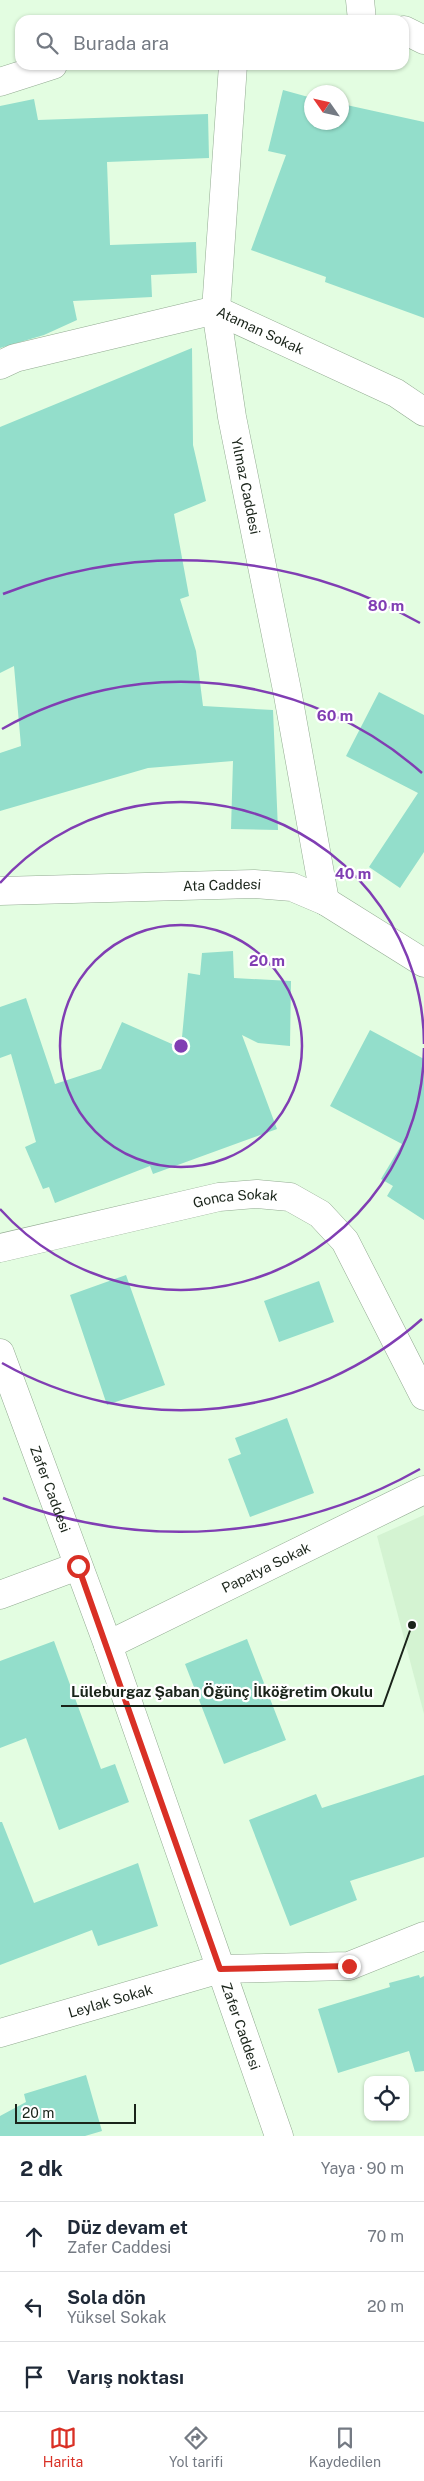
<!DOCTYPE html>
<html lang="tr">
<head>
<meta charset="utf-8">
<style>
  :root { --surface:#fff; --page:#f6f6f7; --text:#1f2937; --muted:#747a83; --line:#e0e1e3; --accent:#d93025 }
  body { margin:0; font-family:"Public Sans",sans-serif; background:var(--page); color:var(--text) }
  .controls { position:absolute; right:15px; bottom:15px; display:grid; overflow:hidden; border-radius:10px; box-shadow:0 1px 4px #0004 }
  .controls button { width:45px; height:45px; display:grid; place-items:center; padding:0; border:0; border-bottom:1px solid var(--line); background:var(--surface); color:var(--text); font:25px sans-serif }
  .compass { position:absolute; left:304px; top:85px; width:45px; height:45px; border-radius:50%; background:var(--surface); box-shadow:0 1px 4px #0004; rotate:304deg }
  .scale { position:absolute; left:15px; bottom:12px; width:121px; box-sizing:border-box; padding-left:5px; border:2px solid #1a241a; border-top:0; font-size:14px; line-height:18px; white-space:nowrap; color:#1a241a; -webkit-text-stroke:4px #fff; paint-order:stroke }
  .stop { position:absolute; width:15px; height:15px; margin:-11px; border:4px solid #d93025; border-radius:50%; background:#fff }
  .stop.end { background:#d93025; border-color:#fff; box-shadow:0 1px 5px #0008 }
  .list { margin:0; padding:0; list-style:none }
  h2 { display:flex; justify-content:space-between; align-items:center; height:65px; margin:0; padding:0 20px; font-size:21px }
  h2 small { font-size:16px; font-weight:400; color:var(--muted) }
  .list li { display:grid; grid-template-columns:32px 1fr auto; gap:15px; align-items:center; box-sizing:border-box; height:70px; padding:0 20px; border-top:1px solid var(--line) }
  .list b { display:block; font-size:19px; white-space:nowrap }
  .list p { margin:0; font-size:16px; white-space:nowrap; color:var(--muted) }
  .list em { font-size:16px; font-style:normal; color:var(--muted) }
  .icon { flex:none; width:28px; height:28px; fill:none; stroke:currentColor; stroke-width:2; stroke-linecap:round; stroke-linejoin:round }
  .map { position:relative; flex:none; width:424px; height:2136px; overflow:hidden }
  .search { position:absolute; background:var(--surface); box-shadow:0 1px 4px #0004; left:15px; right:15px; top:15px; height:55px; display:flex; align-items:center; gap:12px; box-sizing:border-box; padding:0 18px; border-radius:15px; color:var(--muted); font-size:19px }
  .sheet { height:275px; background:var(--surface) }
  nav { display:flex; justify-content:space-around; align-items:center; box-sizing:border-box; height:70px; border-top:1px solid var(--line); background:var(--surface); font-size:14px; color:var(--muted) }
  nav a { display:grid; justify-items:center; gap:2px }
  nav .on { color:var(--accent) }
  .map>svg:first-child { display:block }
  .built { fill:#d4f3d2 }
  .building { fill:#93decb }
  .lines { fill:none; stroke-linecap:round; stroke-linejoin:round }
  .street-casing { stroke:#93ab92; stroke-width:29 }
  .secondary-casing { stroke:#93ab92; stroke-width:29 }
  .street { stroke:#fff; stroke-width:28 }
  .secondary { stroke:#fff; stroke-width:28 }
  .route { stroke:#d93025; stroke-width:6 }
  .ring { fill:none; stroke:#803eb3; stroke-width:2.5 }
  .labels { text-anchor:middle; stroke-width:4.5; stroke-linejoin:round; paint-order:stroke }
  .street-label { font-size:14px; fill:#1a241a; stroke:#fff }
  .centre { fill:#803eb3; stroke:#fff; stroke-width:2.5 }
  .ring-label { font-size:15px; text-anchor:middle; font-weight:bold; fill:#803eb3; stroke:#fff; stroke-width:4.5; stroke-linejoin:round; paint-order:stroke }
  .leader { fill:none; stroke:#1a241a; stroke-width:2 }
  .callout-dot { fill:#1a241a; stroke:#fff; stroke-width:2 }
  .callout-label { font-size:15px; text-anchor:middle; font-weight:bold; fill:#1a241a; stroke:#fff; stroke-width:4.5; stroke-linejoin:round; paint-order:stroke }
</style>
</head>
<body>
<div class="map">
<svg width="424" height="2136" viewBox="0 0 424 2136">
  <rect width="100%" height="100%" fill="#e3fde1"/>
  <!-- built -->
  <path class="built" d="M424 1515V1714L377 1536Z"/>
  <!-- building -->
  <path class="building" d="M283 90 312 98V122H342V104L424 122V318L325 282 326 277 251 250 286 155 268 151Z
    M34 99 38 120 208 114 209 158 107 162 110 245 196 242 197 273 151 275 152 297 73 301 77 320 44 335 0 348V106Z
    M192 348 193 445 206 501 174 514 189 596 180 599 196 651 203 706 273 710 278 830 231 829 233 761 148 768 0 811V753L21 746 14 666 0 673V427Z
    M379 692 424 715V852L400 888 369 867 418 793 346 756Z
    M233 951 234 978 291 981 290 1046 258 1043 242 1035 277 1129 153 1174 150 1166 55 1203 49 1187 43 1189 25 1147 36 1142 11 1054 0 1058V1007L26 998 55 1084 101 1069 122 1022 181 1048 188 973 200 975 202 953Z
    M370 1030 424 1059V1220L387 1196 393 1186 381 1179 402 1144 330 1106Z
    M126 1275 165 1385 107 1405 70 1295Z
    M319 1281 334 1322 279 1342 264 1301Z
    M287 1418 314 1493 250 1517 228 1459 241 1454 235 1438Z
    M247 1639 286 1740 224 1764 185 1664Z
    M54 1641 101 1769 115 1764 129 1802 59 1830 26 1738 0 1748V1661Z
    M424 1775V1857L350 1881 357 1900 290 1926 249 1820 316 1794 322 1808Z
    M0 1822H2L34 1903 138 1863 158 1926 98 1946 92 1930 0 1965Z
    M419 1975 420 1978 424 1976V2071L415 2072 409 2051 338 2073 318 2009 390 1987 389 1983Z
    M86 2075 102 2131 85 2136H0V2116L26 2102 24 2094Z"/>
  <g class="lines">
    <defs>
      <g id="street">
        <path d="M360 0 362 20"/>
        <path d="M404 30 424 40"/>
        <path id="s1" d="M233 65 216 310 232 417 287 690 325 901"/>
        <path d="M0 82 53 65"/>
        <path id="s2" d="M0 365 15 358 216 310 396 393 424 412"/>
        <path id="s3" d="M0 1248 219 1197 257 1194 290 1197 320 1214 345 1241 424 1396"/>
        <path d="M0 1595 78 1566"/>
        <path id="s4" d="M108 1645 424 1490"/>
        <path id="s5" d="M0 2033 220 1969 349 1966 424 1936"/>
      </g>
      <g id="secondary">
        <path id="s6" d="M0 891 254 884 292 887 325 901 424 963"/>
        <path id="s7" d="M0 1353 108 1645 279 2136"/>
      </g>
    </defs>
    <!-- street casing -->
    <use href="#street" class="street-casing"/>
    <!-- secondary casing -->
    <use href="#secondary" class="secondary-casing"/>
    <!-- street -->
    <use href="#street" class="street"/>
    <!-- secondary -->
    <use href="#secondary" class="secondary"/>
  </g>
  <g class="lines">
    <!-- route -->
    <path class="route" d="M78 1566 220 1969 349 1966"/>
  </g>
  <!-- distance rings -->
  <g class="ring">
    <circle cx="181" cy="1046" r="121"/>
    <path d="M424 1048A243 243 0 0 1 0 1209M0 883A243 243 0 0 1 424 1044"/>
    <path d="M422 1319A364 364 0 0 1 2 1363M2 729A364 364 0 0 1 422 773"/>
    <path d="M420 1469A486 486 0 0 1 3 1498M3 594A486 486 0 0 1 420 623"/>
  </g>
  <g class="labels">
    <!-- street labels -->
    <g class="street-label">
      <text dy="5" stroke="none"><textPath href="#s2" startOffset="272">Ataman Sokak</textPath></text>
      <text dy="5" stroke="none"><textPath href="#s1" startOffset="424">Yılmaz Caddesi</textPath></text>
      <text dy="5" stroke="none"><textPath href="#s6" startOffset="222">Ata Caddesi</textPath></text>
      <text dy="5" stroke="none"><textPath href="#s3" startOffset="241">Gonca Sokak</textPath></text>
      <text dy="5" stroke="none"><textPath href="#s7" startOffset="145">Zafer Caddesi</textPath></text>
      <text dy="5" stroke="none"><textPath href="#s4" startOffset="176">Papatya Sokak</textPath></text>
      <text dy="5" stroke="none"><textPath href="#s5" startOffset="115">Leylak Sokak</textPath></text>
      <text dy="5" stroke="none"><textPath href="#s7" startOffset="715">Zafer Caddesi</textPath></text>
    </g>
  </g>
  <circle cx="181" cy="1046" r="8" class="centre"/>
  <g class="ring-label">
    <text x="386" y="611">80 m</text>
    <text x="335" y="721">60 m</text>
    <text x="353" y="879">40 m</text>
    <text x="267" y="966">20 m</text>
  </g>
  <!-- callouts -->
  <path class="leader" d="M412 1625L383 1706H61"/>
  <circle class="callout-dot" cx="412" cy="1625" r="5"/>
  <g class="callout-label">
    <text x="222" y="1697">Lüleburgaz Şaban Öğünç İlköğretim Okulu</text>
  </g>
</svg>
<div class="controls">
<button><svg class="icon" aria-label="locate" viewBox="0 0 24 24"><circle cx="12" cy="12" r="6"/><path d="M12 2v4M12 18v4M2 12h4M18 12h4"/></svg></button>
</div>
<svg class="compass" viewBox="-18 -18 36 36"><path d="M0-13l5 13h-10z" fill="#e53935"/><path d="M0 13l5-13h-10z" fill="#747a83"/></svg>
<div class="scale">20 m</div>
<div class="stop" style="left:78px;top:1566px"></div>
<div class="stop end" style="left:349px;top:1966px"></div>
<div class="search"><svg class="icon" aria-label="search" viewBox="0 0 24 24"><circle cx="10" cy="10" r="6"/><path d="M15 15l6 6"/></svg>Burada ara</div>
</div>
<section class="sheet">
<h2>2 dk<small>Yaya · 90 m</small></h2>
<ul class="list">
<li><svg class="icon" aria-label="ahead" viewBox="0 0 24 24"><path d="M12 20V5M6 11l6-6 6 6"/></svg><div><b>Düz devam et</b><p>Zafer Caddesi</p></div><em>70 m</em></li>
<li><svg class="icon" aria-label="left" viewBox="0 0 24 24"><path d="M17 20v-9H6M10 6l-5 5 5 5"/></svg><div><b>Sola dön</b><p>Yüksel Sokak</p></div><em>20 m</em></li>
<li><svg class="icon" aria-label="arrive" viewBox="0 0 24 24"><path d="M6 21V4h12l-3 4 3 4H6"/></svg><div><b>Varış noktası</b></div></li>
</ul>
</section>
<nav>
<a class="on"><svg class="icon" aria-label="map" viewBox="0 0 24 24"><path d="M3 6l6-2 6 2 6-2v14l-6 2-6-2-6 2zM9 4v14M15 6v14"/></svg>Harita</a>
<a><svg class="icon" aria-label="directions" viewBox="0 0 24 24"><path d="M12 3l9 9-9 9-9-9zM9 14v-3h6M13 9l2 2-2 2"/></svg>Yol tarifi</a>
<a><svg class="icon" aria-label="saved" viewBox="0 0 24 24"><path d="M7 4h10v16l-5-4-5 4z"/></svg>Kaydedilen</a>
</nav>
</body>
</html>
